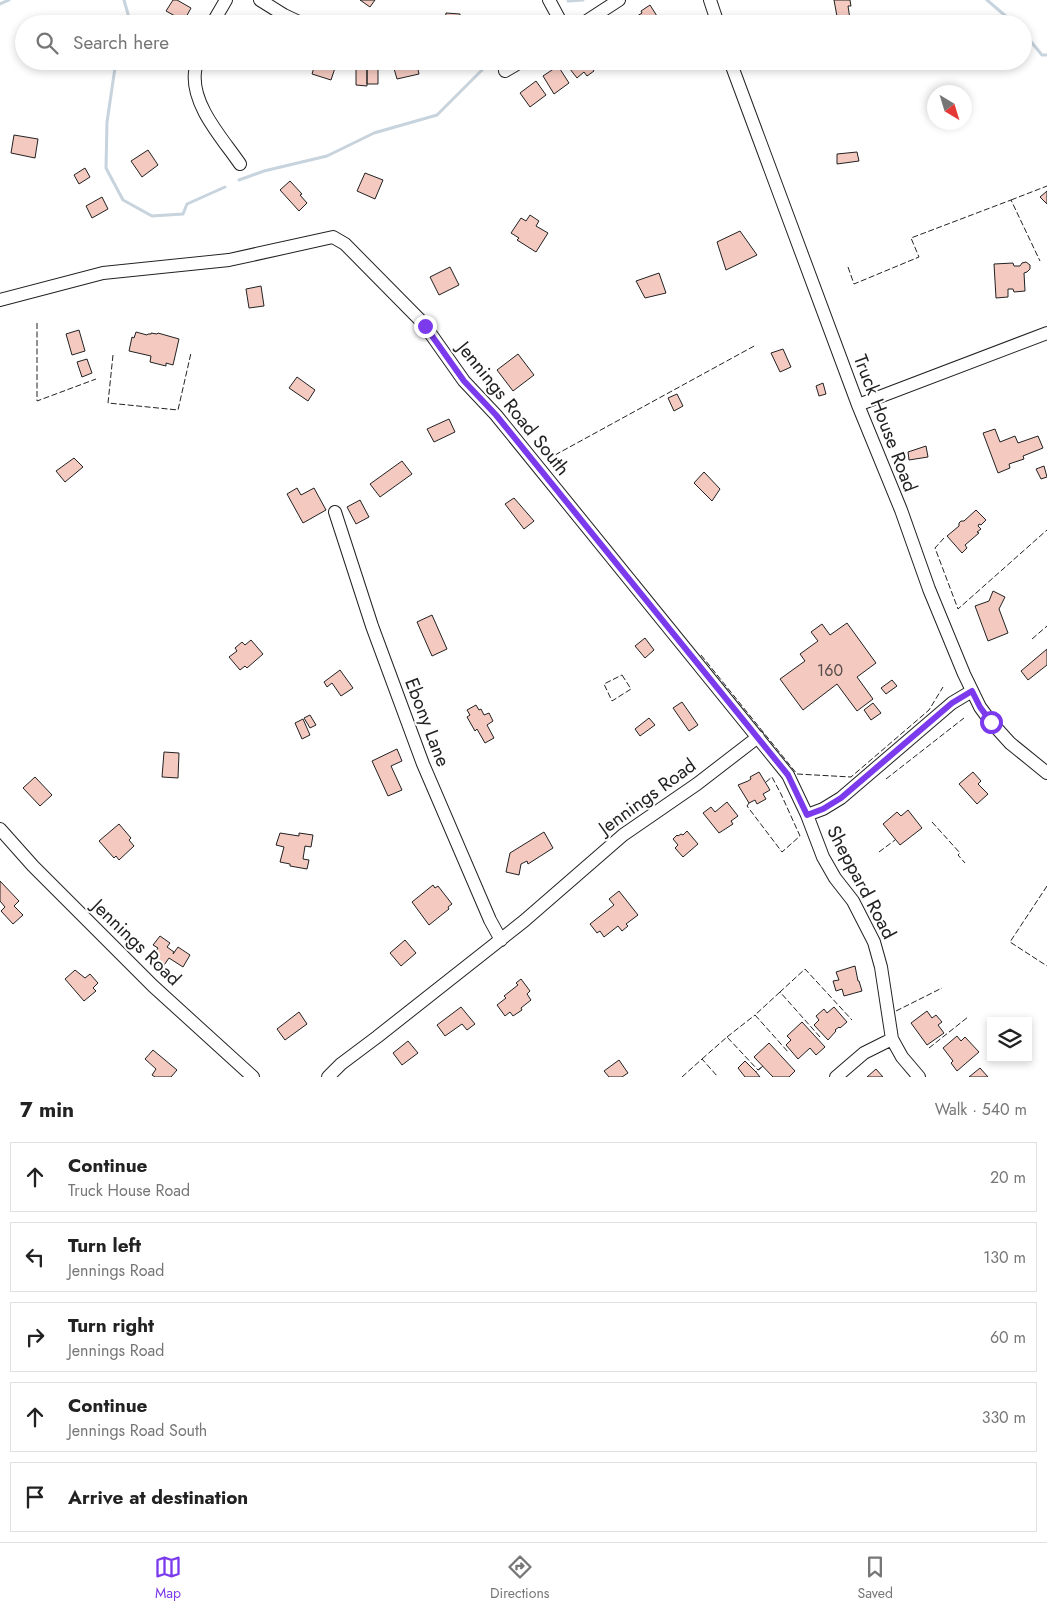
<!DOCTYPE html>
<html lang="en">
<head>
<meta charset="utf-8">
<style>
  :root { --surface:#fff; --page:#f2f2f2; --text:#222; --muted:#767676; --line:#e0e0e0; --accent:#7c3aed }
  body { margin:0; font-family:Jost,sans-serif; background:var(--page); color:var(--text) }
  .controls { position:absolute; right:15px; bottom:15px; display:grid; overflow:hidden; border-radius:0px; box-shadow:0 2px 8px #0003 }
  .controls button { width:45px; height:45px; display:grid; place-items:center; padding:0; border:0; border-bottom:1px solid var(--line); background:var(--surface); color:var(--text); font:25px sans-serif }
  .compass { position:absolute; left:927px; top:85px; width:45px; height:45px; border-radius:50%; background:var(--surface); box-shadow:0 2px 8px #0003; rotate:142deg }
  .stop { position:absolute; width:15px; height:15px; margin:-11px; border:4px solid #7c3aed; border-radius:50%; background:#fff }
  .stop.end { background:#7c3aed; border-color:#fff; box-shadow:0 1px 5px #0008 }
  .list { margin:0; padding:0; list-style:none }
  h2 { display:flex; justify-content:space-between; align-items:center; height:65px; margin:0; padding:0 20px; font-size:21px }
  h2 small { font-size:16px; font-weight:400; color:var(--muted) }
  .list li { display:grid; grid-template-columns:32px 1fr auto; gap:15px; align-items:center; box-sizing:border-box; height:70px; margin:0 10px 10px; padding:0 10px; border:1px solid var(--line); border-radius:0px }
  .list b { display:block; font-size:19px; white-space:nowrap }
  .list p { margin:0; font-size:16px; white-space:nowrap; color:var(--muted) }
  .list em { font-size:16px; font-style:normal; color:var(--muted) }
  .icon { flex:none; width:28px; height:28px; fill:none; stroke:currentColor; stroke-width:2; stroke-linecap:round; stroke-linejoin:round }
  .map { position:relative; flex:none; width:1047px; height:1077px; overflow:hidden }
  .search { position:absolute; background:var(--surface); box-shadow:0 2px 8px #0003; left:15px; right:15px; top:15px; height:55px; display:flex; align-items:center; gap:12px; box-sizing:border-box; padding:0 18px; border-radius:28px; color:var(--muted); font-size:19px }
  .sheet { height:465px; background:var(--surface) }
  nav { display:flex; justify-content:space-around; align-items:center; box-sizing:border-box; height:70px; border-top:1px solid var(--line); background:var(--surface); font-size:14px; color:var(--muted) }
  nav a { display:grid; justify-items:center; gap:2px }
  nav .on { color:var(--accent) }
  .map>svg:first-child { display:block }
  .lines { fill:none; stroke-linecap:round; stroke-linejoin:round }
  .stream { stroke:#c7d3dd; stroke-width:3 }
  .building { fill:#f3c9c0; stroke:#222 }
  .minor-casing { stroke:#222; stroke-width:14 }
  .minor { stroke:#fff; stroke-width:12 }
  .fence { stroke:#222; stroke-width:1; stroke-dasharray:6 2.5; stroke-linecap:butt }
  .route { stroke:#7c3aed; stroke-width:6 }
  .labels { text-anchor:middle; stroke-width:4; stroke-linejoin:round; paint-order:stroke }
  .number-label { font-size:16px; fill:#564c4a }
  .street-label { font-size:19px; fill:#222; stroke:#fff }
</style>
</head>
<body>
<div class="map">
<svg width="1047" height="1077" viewBox="0 0 1047 1077">
  <rect width="100%" height="100%" fill="#fff"/>
  <g class="lines">
    <!-- stream -->
    <path class="stream" d="M124 0 128 14 126 24
      M987 0 1015 24
      M568 1 583 0
      M0 4 9 0
      M535 24 542 19
      M1023 32 1042 55H1047
      M116 61 107 122 106 168 123 200 152 216 183 214 187 204 225 187
      M239 180 264 171 327 156 374 133 437 115 491 61"/>
  </g>
  <!-- building -->
  <path class="building" d="M173 0H177L191 8 184 21 166 11Z
    M360 0H375L370 7Z
    M834 0H850L851 6H848L850 19 838 22Z
    M650 5 662 24H638L634 18 642 13 641 11Z
    M446 13 460 14V24H445Z
    M316 61H325L336 65 331 80 312 74Z
    M409 61H416L419 74 397 79 393 65Z
    M569 61H587L594 71 587 76 584 72 577 78 566 64Z
    M367 66H378V84H367Z
    M558 66 569 83 554 94 543 76Z
    M356 68H367V86L356 85Z
    M536 81 546 95 530 107 520 93Z
    M14 135 38 139 35 158 11 153Z
    M148 150 158 165 142 177 131 161Z
    M857 152 859 161 837 164V154Z
    M85 168 90 177 79 184 74 175Z
    M365 173 383 180 375 199 357 191Z
    M290 181 302 194 300 195 307 203 299 211 280 190Z
    M1047 191V204L1040 197Z
    M102 197 108 209 92 218 86 206Z
    M530 215 539 221 536 226 548 233 536 252 517 240 519 238 511 233 521 218 526 221Z
    M740 231 757 255 726 270 717 242Z
    M1026 262 1030 265V269L1027 272 1024 273 1025 291 1014 292 1013 289H1008V297L996 298 994 264 1013 263 1014 266H1020L1022 263Z
    M450 267 459 285 439 295 430 277Z
    M659 273 666 293 645 298 636 281Z
    M261 286 264 306 249 308 246 289Z
    M79 330 85 351 72 355 66 334Z
    M136 332 147 335 148 334H151V333L157 334 158 333 179 339 173 365 166 363V366L150 362 151 356 129 351 132 337 134 338Z
    M783 349 791 367 780 372 771 353Z
    M518 354 534 375 513 391 497 370Z
    M87 359 92 373 82 377 77 362Z
    M297 377 315 390 308 401 289 388Z
    M823 383 826 394 819 396 816 386Z
    M677 394 683 406 674 411 668 398Z
    M449 419 455 432 434 442 427 429Z
    M995 429 1000 442 1015 436 1018 443 1038 436 1043 448 1023 456 1024 459 1009 464 1010 468 998 473 983 433Z
    M926 446 928 457 909 460 908 452Z
    M74 458 83 467 65 482 56 471Z
    M402 461 412 474 380 497 370 484Z
    M1044 466 1047 477 1041 479 1036 469Z
    M704 472 720 489 712 501 694 483Z
    M297 488 301 495 314 488 326 510 303 523 287 494Z
    M514 498 534 521 524 529 505 504Z
    M360 500 369 517 356 524 347 507Z
    M976 510 986 520 981 525 979 524 978 526 981 529 977 532 979 533 965 545 967 548 962 553 947 536 959 526V523L961 521H964Z
    M993 591 1005 597 999 609 1008 633 988 641 975 606 989 601Z
    M432 615 447 649 432 656 417 622Z
    M847 623 876 663 857 677 873 699 857 711 837 684 803 710 780 679 805 661 800 654 818 641 811 632 822 624 830 635Z
    M645 638 654 650 645 658 635 646Z
    M251 640 263 654 247 668 245 666 240 670 229 657 237 651 235 648 242 642 245 645Z
    M1047 649V665L1028 680 1021 671Z
    M340 670 353 688 341 696 332 683 327 687 324 682Z
    M892 680 897 686 886 694 881 688Z
    M682 702 698 725 689 731 673 708Z
    M873 703 881 713 871 720 864 710Z
    M476 705 479 710 481 709 484 715 489 713 493 721 487 725 494 738 485 743 477 729 475 731 467 717 470 715 467 710Z
    M310 715 316 725 310 728 304 718Z
    M649 718 655 725 640 736 635 729Z
    M303 719 310 735 302 739 295 723Z
    M397 749 402 761 391 766 402 790 388 796 372 761Z
    M164 752 179 753 178 778 162 777Z
    M759 772 770 790 763 794 766 799 757 804 755 800 749 803 738 785 748 781 751 779 750 777Z
    M973 772 981 781 978 784 988 794 977 804 959 784Z
    M35 777 52 795 40 806 23 788Z
    M727 802 738 816 731 821 733 824 719 833 703 813 711 807 715 812Z
    M908 810 922 828 900 845 883 824 897 812 901 816Z
    M119 824 131 838 129 840 134 846 119 860 116 856 114 858 99 841Z
    M687 831 698 844 683 857 675 848 678 845 673 839 677 835 678 836 681 834 683 835Z
    M544 832 553 848 528 864 527 861 521 864 519 875 506 872 510 853Z
    M280 833 299 836V833L313 835 311 847 305 846 303 859 309 860 307 869 290 866V864L280 862 284 847 276 845Z
    M0 881 19 901 14 906 23 915 13 924 1 911 5 907 0 901Z
    M433 885 435 888 438 886 452 904 448 907 449 909 429 925 412 902Z
    M619 891 638 915 626 924 628 926 622 931 618 926 604 937 600 931 597 933 590 924 614 905 609 899Z
    M160 936 170 943 167 947 174 952 173 954 178 947 190 955 183 967 169 958 162 968 150 959 158 948 153 945Z
    M405 940 416 953 401 966 390 953Z
    M855 966 858 981H859L862 991 844 996 842 989 836 991 833 981 839 980 836 972Z
    M75 970 85 978 90 974 98 983 93 988 96 991 84 1001 65 979Z
    M521 979 530 991 527 994 531 1000 521 1008 522 1010 513 1016 510 1012 505 1016 497 1005 506 998 504 996 518 985 516 983Z
    M461 1007 475 1024 467 1030 462 1024 445 1036 437 1025Z
    M834 1007 847 1022 840 1028 839 1027 835 1030 836 1031 828 1040 814 1025 819 1020 816 1016 824 1009 827 1013Z
    M927 1011 932 1018 936 1015 942 1022 938 1025 944 1033 927 1045 911 1023Z
    M299 1012 307 1024 285 1040 277 1029Z
    M802 1022 825 1047 816 1055 810 1048 798 1059 786 1045 791 1040 787 1036Z
    M957 1036 961 1041 965 1037 979 1052 957 1071 951 1063 953 1061 943 1048Z
    M408 1041 418 1053 402 1065 393 1053Z
    M769 1043 795 1071 789 1077H773L754 1057Z
    M153 1050 177 1070 171 1077H155L152 1075 156 1069 145 1059Z
    M619 1060 628 1073 622 1077H609L604 1071Z
    M745 1061 756 1072 760 1077H745L738 1068Z
    M980 1068 988 1077H969Z
    M876 1069 883 1077H867Z"/>
  <g class="lines">
    <defs>
      <path id="minor" d="M260 0 284 15 303 24
        M549 0 562 24
        M710 0 718 24
        M212 24 226 0
        M403 24 405 22
        M582 24 619 0
        M198 61C197 65 195 69 195 72 191 105 223 139 240 164
        M730 61 858 405 901 510 929 589 964 674 980 707 991 722 1010 743 1047 773
        M505 71 522 61
        M0 300 103 273 229 260 333 237 345 244 423 323 464 381 496 415 788 775 807 815 823 809 841 798 952 703 972 691
        M858 405 1047 333
        M335 512 372 626 423 764 490 920 501 940
        M807 815 823 857 835 878 853 901 874 942 881 967 892 1039 902 1057 919 1077
        M0 829 33 866 153 986 253 1077
        M328 1077 341 1064 377 1037 524 921 623 835 697 784 758 737
        M836 1077 864 1053 892 1039"/>
    </defs>
    <!-- minor casing -->
    <use href="#minor" class="minor-casing"/>
    <!-- minor -->
    <use href="#minor" class="minor"/>
    <!-- fence -->
    <path class="fence" d="M1011 200 1047 186
      M848 267 854 284 919 257 911 238 1011 200 1040 261
      M37 323V401L96 379
      M113 355 108 403 178 410 191 353
      M555 455 756 345
      M944 538 935 548 958 609 1047 530
      M1032 639 1047 626
      M701 655 797 774 851 777 929 710 943 687
      M622 675 631 689 612 701 604 684Z
      M886 779 964 718
      M749 803 747 806 782 852 800 836 781 794 772 777 766 782
      M932 822 960 853 958 855 965 863
      M879 852 895 840
      M1047 886 1010 942 1047 966
      M780 992 755 1015 789 1053
      M896 1011 942 988
      M727 1037 755 1015
      M820 1037 780 992 805 969 852 1020
      M929 1048 968 1017
      M702 1059 727 1037 758 1070 763 1066 756 1072
      M682 1077 702 1059 718 1077"/>
  </g>
  <g class="lines">
    <!-- route -->
    <path class="route" d="M425 326 464 381 496 415 788 775 807 815 823 809 841 798 952 703 972 691 980 707 991 722"/>
  </g>
  <g class="labels">
    <!-- number labels -->
    <g class="number-label">
      <text x="830" y="676">160</text>
    </g>
    <!-- street labels -->
    <g class="street-label">
      <text transform="translate(514 408) rotate(51)" y="7">Jennings Road South</text>
      <text transform="translate(886 423) rotate(69)" y="7">Truck House Road</text>
      <text transform="translate(428 722) rotate(69)" y="7">Ebony Lane</text>
      <text transform="translate(647 796) rotate(-36)" y="7">Jennings Road</text>
      <text transform="translate(862 882) rotate(62)" y="7">Sheppard Road</text>
      <text transform="translate(137 942) rotate(44)" y="7">Jennings Road</text>
    </g>
  </g>
</svg>
<div class="controls">
<button><svg class="icon" aria-label="layers" viewBox="0 0 24 24"><path d="M12 4l9 5-9 5-9-5zM3 14l9 5 9-5"/></svg></button>
</div>
<svg class="compass" viewBox="-18 -18 36 36"><path d="M0-13l5 13h-10z" fill="#e53935"/><path d="M0 13l5-13h-10z" fill="#767676"/></svg>
<div class="stop" style="left:991px;top:722px"></div>
<div class="stop end" style="left:425px;top:326px"></div>
<div class="search"><svg class="icon" aria-label="search" viewBox="0 0 24 24"><circle cx="10" cy="10" r="6"/><path d="M15 15l6 6"/></svg>Search here</div>
</div>
<section class="sheet">
<h2>7 min<small>Walk · 540 m</small></h2>
<ul class="list">
<li><svg class="icon" aria-label="ahead" viewBox="0 0 24 24"><path d="M12 20V5M6 11l6-6 6 6"/></svg><div><b>Continue</b><p>Truck House Road</p></div><em>20 m</em></li>
<li><svg class="icon" aria-label="left" viewBox="0 0 24 24"><path d="M17 20v-9H6M10 6l-5 5 5 5"/></svg><div><b>Turn left</b><p>Jennings Road</p></div><em>130 m</em></li>
<li><svg class="icon" aria-label="right" viewBox="0 0 24 24"><path d="M7 20v-9h11M14 6l5 5-5 5"/></svg><div><b>Turn right</b><p>Jennings Road</p></div><em>60 m</em></li>
<li><svg class="icon" aria-label="ahead" viewBox="0 0 24 24"><path d="M12 20V5M6 11l6-6 6 6"/></svg><div><b>Continue</b><p>Jennings Road South</p></div><em>330 m</em></li>
<li><svg class="icon" aria-label="arrive" viewBox="0 0 24 24"><path d="M6 21V4h12l-3 4 3 4H6"/></svg><div><b>Arrive at destination</b></div></li>
</ul>
</section>
<nav>
<a class="on"><svg class="icon" aria-label="map" viewBox="0 0 24 24"><path d="M3 6l6-2 6 2 6-2v14l-6 2-6-2-6 2zM9 4v14M15 6v14"/></svg>Map</a>
<a><svg class="icon" aria-label="directions" viewBox="0 0 24 24"><path d="M12 3l9 9-9 9-9-9zM9 14v-3h6M13 9l2 2-2 2"/></svg>Directions</a>
<a><svg class="icon" aria-label="saved" viewBox="0 0 24 24"><path d="M7 4h10v16l-5-4-5 4z"/></svg>Saved</a>
</nav>
</body>
</html>
